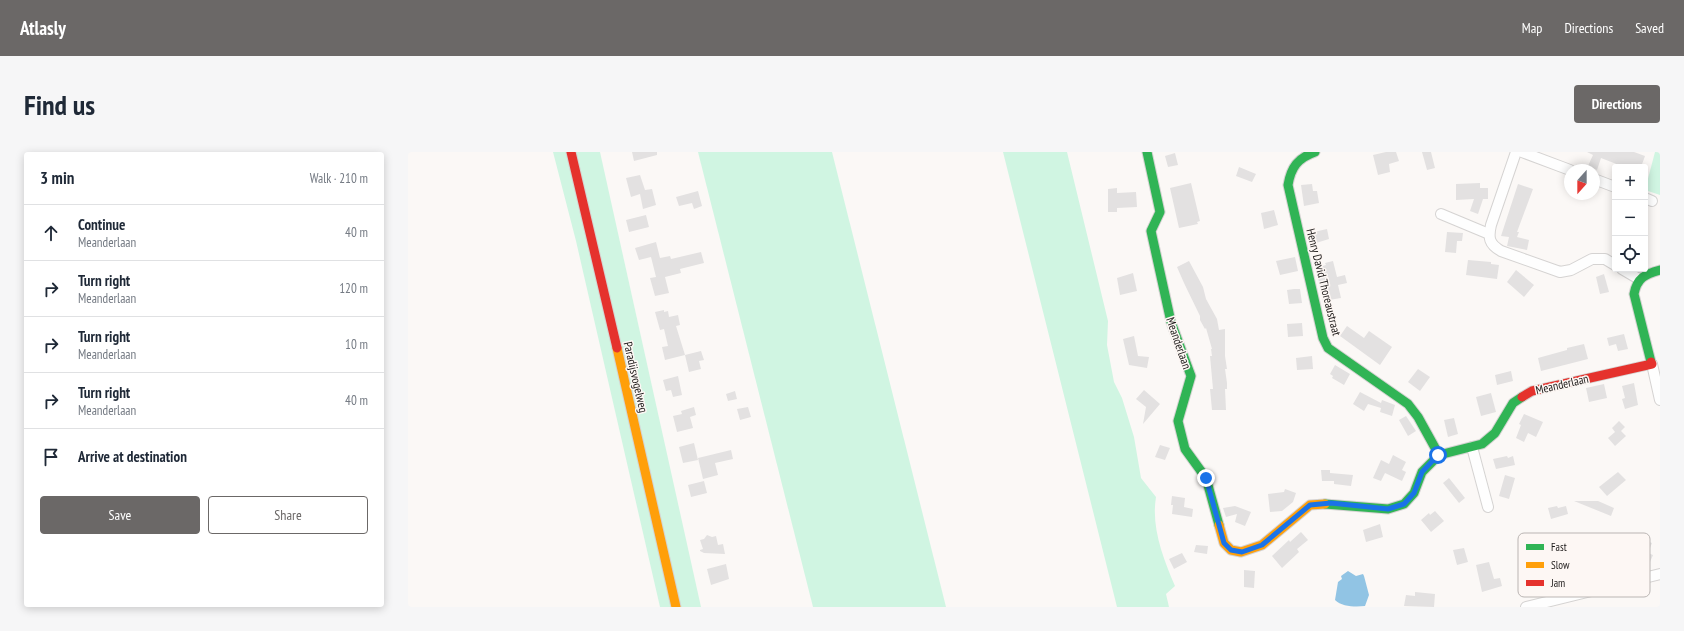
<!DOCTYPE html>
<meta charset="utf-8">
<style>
:root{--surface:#fff;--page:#f6f6f7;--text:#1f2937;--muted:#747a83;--line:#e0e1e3;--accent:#6b6867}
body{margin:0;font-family:"PT Sans Narrow",sans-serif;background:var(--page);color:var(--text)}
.controls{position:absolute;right:12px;top:12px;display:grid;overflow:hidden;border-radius:4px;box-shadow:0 2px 10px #0003}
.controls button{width:36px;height:36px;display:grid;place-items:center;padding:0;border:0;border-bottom:1px solid var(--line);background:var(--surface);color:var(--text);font:20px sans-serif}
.compass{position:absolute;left:1156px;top:12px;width:36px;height:36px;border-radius:50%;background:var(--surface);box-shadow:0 2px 10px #0003;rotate:201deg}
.stop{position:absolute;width:12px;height:12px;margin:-9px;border:3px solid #1a73e8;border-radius:50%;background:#fff}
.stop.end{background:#1a73e8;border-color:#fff;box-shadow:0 1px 4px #0008}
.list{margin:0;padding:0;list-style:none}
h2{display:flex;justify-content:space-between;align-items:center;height:52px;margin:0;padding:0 16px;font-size:17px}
h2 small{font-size:13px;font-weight:400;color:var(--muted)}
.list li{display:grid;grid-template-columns:26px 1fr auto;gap:12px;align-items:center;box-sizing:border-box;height:56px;padding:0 16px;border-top:1px solid var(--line)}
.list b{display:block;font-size:15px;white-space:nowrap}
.list p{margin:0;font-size:13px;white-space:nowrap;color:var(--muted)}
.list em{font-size:13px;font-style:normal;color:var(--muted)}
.actions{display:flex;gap:8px;padding:12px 16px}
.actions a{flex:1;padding:9px 0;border:1px solid var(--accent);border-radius:4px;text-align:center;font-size:14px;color:var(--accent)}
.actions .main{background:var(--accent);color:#fff}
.icon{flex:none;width:22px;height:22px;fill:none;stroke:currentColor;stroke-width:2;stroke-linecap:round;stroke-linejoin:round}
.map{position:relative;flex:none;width:1252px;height:455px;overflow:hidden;border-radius:4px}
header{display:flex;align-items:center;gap:24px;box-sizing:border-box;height:56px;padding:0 20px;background:var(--accent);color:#fff}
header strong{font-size:19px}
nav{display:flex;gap:22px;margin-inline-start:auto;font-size:14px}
.intro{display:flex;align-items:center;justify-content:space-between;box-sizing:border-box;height:96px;padding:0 24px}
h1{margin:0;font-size:28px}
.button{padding:10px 18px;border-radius:4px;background:var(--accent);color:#fff;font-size:14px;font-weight:700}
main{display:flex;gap:24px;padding:0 24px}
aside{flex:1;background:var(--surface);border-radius:4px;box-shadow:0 2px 10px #0003}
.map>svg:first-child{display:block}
.green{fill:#d0f5e2}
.water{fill:#91c4e4}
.building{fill:#e3e1e1}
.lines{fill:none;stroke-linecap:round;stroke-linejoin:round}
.street-casing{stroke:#d5d3d2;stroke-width:12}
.fast-casing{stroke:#d5d3d2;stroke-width:11}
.slow-casing{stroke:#d5d3d2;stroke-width:11}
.jam-casing{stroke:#d5d3d2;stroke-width:11}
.street{stroke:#fefefe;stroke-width:10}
.fast{stroke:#30b455;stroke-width:9}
.slow{stroke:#ff9f0a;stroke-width:9}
.jam{stroke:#e5322d;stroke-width:9}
.route{stroke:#1a73e8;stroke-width:5}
.labels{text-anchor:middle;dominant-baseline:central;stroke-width:3;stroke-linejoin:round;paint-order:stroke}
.street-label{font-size:12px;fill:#1e1b1a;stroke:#fdf7f4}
.key{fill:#fdf7f4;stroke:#bab5b3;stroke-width:1}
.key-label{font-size:11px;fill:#1e1b1a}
</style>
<header>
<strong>Atlasly</strong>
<nav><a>Map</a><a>Directions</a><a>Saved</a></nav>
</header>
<div class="intro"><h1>Find us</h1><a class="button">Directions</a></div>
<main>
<aside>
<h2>3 min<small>Walk · 210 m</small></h2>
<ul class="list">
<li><svg class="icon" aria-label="ahead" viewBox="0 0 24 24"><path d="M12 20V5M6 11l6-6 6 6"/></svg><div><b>Continue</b><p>Meanderlaan</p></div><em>40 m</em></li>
<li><svg class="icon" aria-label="right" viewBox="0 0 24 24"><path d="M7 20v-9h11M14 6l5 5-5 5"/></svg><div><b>Turn right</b><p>Meanderlaan</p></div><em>120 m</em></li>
<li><svg class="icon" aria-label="right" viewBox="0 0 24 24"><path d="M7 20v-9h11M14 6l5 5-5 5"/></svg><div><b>Turn right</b><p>Meanderlaan</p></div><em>10 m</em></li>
<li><svg class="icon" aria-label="right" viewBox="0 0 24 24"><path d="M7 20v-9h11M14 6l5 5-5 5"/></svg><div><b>Turn right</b><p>Meanderlaan</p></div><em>40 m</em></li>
<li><svg class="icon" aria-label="arrive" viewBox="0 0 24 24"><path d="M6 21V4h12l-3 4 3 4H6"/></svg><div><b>Arrive at destination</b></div></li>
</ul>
<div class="actions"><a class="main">Save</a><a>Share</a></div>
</aside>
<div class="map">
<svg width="1252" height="455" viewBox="0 0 1252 455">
<rect width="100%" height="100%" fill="#fbf8f6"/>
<!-- green -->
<g class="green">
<polygon points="145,0 159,0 264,455 252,455 168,89"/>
<polygon points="166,0 192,0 293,455 272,455"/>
<polygon points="290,0 424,0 538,455 405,455"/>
<path d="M595,0H659L700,169L699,193L706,230L714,246L726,285L733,326L748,345C743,375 755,406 767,434L758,442L761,455H709Z"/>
<polygon points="1247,0 1252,0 1252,43 1237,38"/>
</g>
<!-- water -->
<path class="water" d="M940,419L948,424L955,422L956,424L961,443L957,454C948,455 934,455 927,448L930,430L934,427L933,424Z"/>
<!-- building -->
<g class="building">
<polygon points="224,0 249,0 249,3 226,9"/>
<polygon points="978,0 988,0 991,9 981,12 982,20 970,23 965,3"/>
<polygon points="1014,0 1023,0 1027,16 1019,18"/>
<polygon points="1179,0 1226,0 1237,4 1233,15 1216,15 1193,6 1189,18 1180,14 1185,3"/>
<polygon points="767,1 770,13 760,15 757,4"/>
<polygon points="831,15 848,22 844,30 828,24"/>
<polygon points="232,23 237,38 244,37 248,53 235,57 232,42 223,45 218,26"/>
<polygon points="783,31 792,69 789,70 790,72 771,76 762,36"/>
<polygon points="1072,31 1072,36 1080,36 1080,47 1075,47 1070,62 1062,59 1066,47 1048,48 1048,32"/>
<polygon points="904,32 905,39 909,39 911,51 896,54 893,33"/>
<polygon points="1110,32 1125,37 1109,80 1111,80 1109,85 1121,88 1119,98 1099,94 1101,85 1093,84"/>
<polygon points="709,36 709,41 728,40 729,55 709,56 709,60 700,60 700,37"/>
<polygon points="290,39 294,54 286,57 284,51 271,54 268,45"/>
<polygon points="866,58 870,73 856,77 853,61"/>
<polygon points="238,63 241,75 221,80 218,68"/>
<polygon points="919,77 921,87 908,91 906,80"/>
<polygon points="1039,80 1055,81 1054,89 1049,89 1048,101 1037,100"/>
<polygon points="248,90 252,106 262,104 263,107 293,100 296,111 272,117 273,121 257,125 261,141 247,144 242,126 248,125 243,105 231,108 227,96"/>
<polygon points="887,105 890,119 872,123 868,109"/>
<polygon points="1060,108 1083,110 1083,112 1091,113 1089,127 1058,123"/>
<polygon points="781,109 795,135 798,147 809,167 811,178 817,177 817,204 819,217 817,217 819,231 819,237 817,237 818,258 804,258 802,237 805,237 802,204 804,204 803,197 804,197 798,176 797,177 792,168 792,164 776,131 769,115"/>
<polygon points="925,109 929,125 937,123 939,131 930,133 933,146 915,149 908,116 918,113 917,111"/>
<polygon points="1108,118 1126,133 1116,145 1099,130"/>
<polygon points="725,121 729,139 712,143 709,126"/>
<polygon points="1196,122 1201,140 1192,142 1188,125"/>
<polygon points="886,137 892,137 894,151 881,152 879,138"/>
<polygon points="256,158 256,160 260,159 261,165 270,163 272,173 268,174 277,203 257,208 254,195 260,194 256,177 252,178 247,160"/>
<polygon points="894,171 895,184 880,185 879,172"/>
<polygon points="939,174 956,186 961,179 984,195 972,213 932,184"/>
<polygon points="1216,182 1220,197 1210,199 1208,192 1201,194 1199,186"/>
<polygon points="726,184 730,204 741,205 739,216 721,213 715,187"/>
<polygon points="1176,192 1180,207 1133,219 1130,206 1159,198 1159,196"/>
<polygon points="293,199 296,208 291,209 293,217 281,220 277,203"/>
<polygon points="904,204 905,217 889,218 888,206"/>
<polygon points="927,213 942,222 936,233 924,226 925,224 922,222"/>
<polygon points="1010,217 1022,225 1012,239 1000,230"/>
<polygon points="1103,219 1105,229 1089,233 1087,223"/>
<polygon points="270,224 274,243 265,245 263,238 258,239 255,228"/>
<polygon points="1226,231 1230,253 1217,257 1214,247 1217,246 1214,234"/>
<polygon points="1196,232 1199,246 1181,250 1178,236"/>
<polygon points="736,238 752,252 735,272 738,255 728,247"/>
<polygon points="327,239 329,247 320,249 318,242"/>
<polygon points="952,240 973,251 974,248 987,253 984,264 972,260 973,256 960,252 956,259 945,252"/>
<polygon points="1083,241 1088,260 1073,264 1068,245"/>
<polygon points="286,255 288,263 282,265 285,276 269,280 265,264 274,262 273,259"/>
<polygon points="340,255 343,265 332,268 329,257"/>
<polygon points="1116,262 1135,270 1128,285 1120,281 1116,290 1108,286 1113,273 1111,272"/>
<polygon points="998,264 1008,279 1000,284 991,268"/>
<polygon points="1046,266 1050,282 1040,285 1036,268"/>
<polygon points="1211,269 1217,275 1213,279 1218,284 1207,294 1200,286 1207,280 1204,276"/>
<polygon points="286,291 290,308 275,311 271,295"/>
<polygon points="752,293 762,296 757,308 747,305"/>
<polygon points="323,298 325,307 307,311 310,323 295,327 290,306"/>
<polygon points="985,303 998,310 994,318 998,320 994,329 977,321 973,329 965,326 973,308 981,312"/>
<polygon points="1099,304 1100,306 1105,304 1107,313 1088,317 1085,307"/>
<polygon points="913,318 922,318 922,321 945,323 943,334 926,332 926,329 914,329"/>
<polygon points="1210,320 1218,328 1199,344 1191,335"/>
<polygon points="1097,323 1107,326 1101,347 1091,344"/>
<polygon points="1041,326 1057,346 1051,351 1035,331"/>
<polygon points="296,329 299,341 283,345 280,333"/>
<polygon points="877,337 888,341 885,350 874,359 862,360 860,342 876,340"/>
<polygon points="764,344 777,346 776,355 785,357 784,365 764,362 765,353 763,353"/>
<polygon points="1166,349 1190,349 1206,356 1203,364"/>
<polygon points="827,354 843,360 837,374 827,370 829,362 818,365 815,356"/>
<polygon points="1149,354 1150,356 1158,354 1160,362 1143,367 1140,356"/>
<polygon points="1027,359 1036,369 1023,380 1013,368 1021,361 1022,363"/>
<polygon points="972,372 975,385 958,390 955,378"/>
<polygon points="893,380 900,388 889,397 891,400 874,416 864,404 881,388 882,390"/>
<polygon points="1218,381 1244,391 1240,401 1245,403 1242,410 1213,399"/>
<polygon points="299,383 304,385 308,384 310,393 315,392 317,402 296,401 292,399 292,398 295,397 292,388 296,387"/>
<polygon points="788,393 800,394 799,402 786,400"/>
<polygon points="1056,396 1060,410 1049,413 1045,398"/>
<polygon points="774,401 779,410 766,417 761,407"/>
<polygon points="1081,410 1086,427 1092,426 1094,434 1074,440 1068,413"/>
<polygon points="318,412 321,427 303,433 299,417"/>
<polygon points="836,418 847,419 846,436 836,435"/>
<polygon points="1007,440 1027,442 1026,455 996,454 998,443 1007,444"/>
</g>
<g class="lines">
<defs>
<g id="street">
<path d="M1108,0L1083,73C1080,86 1081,92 1093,99L1152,120L1163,118L1184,107H1197L1207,113"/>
<polyline points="1114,0 1162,18"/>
<polyline points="1186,27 1207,35"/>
<polyline points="1237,46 1244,49"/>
<polyline points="1033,62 1081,82"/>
<polyline points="1214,117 1231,127"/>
<polyline points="1244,212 1252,248"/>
<polyline points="1064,295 1080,355"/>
<polyline points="1118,455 1252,422"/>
</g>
<g id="fast">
<polyline points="739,0 752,60 743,79 763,170 783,224 770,269 777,297 798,326 811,373"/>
<path d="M907,0C890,6 883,15 880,33L915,186L920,196L1000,252L1010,265L1031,303"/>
<path d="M1243,210L1226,142C1229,126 1237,122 1252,118"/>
<polyline points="917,352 980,357 996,352 1006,341 1014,320 1031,303 1074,292 1087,281 1105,251 1114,245"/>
</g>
<g id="slow">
<polyline points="209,196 268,455"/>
<polyline points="811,373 816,391 823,398 833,400 854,393 902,353 917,352"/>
</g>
<g id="jam">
<polyline points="163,0 209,196"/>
<polyline points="1114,245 1124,239 1244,212 1243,210"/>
</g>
</defs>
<!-- street casing -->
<use href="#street" class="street-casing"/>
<!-- fast casing -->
<use href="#fast" class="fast-casing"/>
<!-- slow casing -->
<use href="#slow" class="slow-casing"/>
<!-- jam casing -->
<use href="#jam" class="jam-casing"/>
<!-- street -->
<use href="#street" class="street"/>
<!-- fast -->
<use href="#fast" class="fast"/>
<!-- slow -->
<use href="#slow" class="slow"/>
<!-- jam -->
<use href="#jam" class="jam"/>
</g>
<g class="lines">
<!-- route -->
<polyline class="route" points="798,326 816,391 823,398 834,400 854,393 902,353 923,351 980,357 996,352 1006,341 1014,320 1030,303"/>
</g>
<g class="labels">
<!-- street labels -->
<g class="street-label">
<text transform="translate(916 130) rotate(76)">Henry David Thoreaustraat</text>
<text transform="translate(771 191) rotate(71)">Meanderlaan</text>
<text transform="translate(228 225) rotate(77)">Paradijsvogelweg</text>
<text transform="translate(1154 232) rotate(-13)">Meanderlaan</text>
</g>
</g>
<!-- legend -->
<rect x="1110" y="381" width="132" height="64" rx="6" class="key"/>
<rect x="1118" y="392" width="18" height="6" fill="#30b455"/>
<rect x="1118" y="410" width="18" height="6" fill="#ff9f0a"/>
<rect x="1118" y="428" width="18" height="6" fill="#e5322d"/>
<g class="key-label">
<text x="1143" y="399">Fast</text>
<text x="1143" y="417">Slow</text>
<text x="1143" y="435">Jam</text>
</g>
</svg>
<div class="controls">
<button>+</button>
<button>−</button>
<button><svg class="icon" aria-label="locate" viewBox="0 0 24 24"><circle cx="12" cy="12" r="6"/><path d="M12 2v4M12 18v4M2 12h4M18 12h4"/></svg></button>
</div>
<svg class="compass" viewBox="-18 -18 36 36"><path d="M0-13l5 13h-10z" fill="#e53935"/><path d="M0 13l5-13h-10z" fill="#747a83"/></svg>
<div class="stop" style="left:1030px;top:303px"></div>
<div class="stop end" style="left:798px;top:326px"></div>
</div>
</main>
